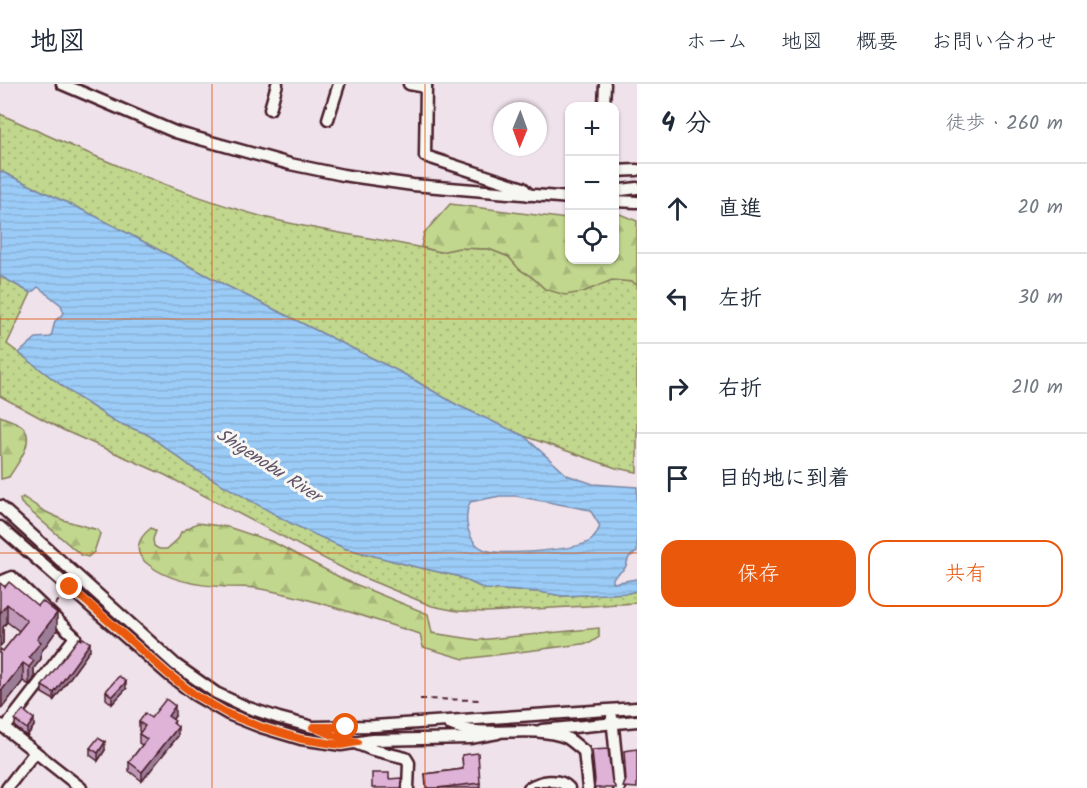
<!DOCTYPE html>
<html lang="ja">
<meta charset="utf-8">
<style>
:root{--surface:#fff;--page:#f2f2f3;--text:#1f2937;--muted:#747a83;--line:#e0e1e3;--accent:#ea580c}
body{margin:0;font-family:Kalam,"Klee One",sans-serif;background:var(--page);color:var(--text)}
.controls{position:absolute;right:18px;top:18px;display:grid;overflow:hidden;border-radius:12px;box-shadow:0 2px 4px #0004}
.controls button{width:54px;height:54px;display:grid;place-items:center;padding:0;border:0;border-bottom:2px solid var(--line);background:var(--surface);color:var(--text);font:30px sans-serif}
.compass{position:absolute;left:493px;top:18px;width:54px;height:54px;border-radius:50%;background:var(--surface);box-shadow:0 2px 4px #0004;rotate:181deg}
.stop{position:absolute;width:18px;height:18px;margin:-14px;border:4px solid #ea580c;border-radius:50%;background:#fff}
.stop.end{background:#ea580c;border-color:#fff;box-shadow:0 2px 6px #0008}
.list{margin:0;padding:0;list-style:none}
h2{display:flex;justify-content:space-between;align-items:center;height:78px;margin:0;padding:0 24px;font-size:26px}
h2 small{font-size:20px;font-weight:400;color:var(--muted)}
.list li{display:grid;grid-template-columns:39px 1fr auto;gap:18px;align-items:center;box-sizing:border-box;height:90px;padding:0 24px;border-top:2px solid var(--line)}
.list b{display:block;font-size:22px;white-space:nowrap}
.list em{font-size:20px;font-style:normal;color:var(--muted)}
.actions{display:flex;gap:12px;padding:18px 24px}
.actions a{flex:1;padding:14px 0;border:2px solid var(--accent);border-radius:18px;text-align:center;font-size:21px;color:var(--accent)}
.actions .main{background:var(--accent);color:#fff}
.icon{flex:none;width:33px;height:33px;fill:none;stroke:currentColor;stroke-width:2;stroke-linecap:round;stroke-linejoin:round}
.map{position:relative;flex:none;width:637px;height:704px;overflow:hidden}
header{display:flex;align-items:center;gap:36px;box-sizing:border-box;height:84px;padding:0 30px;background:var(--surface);border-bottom:2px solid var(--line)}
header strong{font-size:28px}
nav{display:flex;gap:33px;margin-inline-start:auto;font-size:21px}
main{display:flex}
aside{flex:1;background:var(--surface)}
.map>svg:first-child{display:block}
.grass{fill:url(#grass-dots);stroke:#867b5c;stroke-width:1.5}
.forest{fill:url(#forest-firs);stroke:#867b5c;stroke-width:1.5}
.water{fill:url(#water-rules);stroke:#7b87a6;stroke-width:1.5;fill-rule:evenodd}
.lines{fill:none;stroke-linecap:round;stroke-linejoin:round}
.minor-casing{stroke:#4a1f2b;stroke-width:15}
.path{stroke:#4a1f2b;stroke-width:2;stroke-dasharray:6 4.5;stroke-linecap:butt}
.minor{stroke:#f6f6f2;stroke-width:10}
.wall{fill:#c09aba;stroke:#4a1f2b;stroke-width:1.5}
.shaded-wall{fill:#9c7d97;stroke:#4a1f2b;stroke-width:1.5}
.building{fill:#dfb3d8;stroke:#4a1f2b;stroke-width:1.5}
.route{stroke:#ea580c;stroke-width:8}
.grid{fill:none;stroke:#e0560e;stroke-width:1.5;stroke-opacity:0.55}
.labels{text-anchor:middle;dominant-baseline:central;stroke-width:6;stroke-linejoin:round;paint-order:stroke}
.water-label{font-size:18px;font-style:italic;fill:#625368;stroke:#f6f6f2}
</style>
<header>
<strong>地図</strong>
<nav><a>ホーム</a><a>地図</a><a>概要</a><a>お問い合わせ</a></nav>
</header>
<main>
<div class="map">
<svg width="637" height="704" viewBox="0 0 637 704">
<defs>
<pattern id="grass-dots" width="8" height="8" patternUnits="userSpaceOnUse" patternTransform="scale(1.5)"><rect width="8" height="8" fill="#c1d78d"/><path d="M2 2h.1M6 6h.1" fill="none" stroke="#a7b87a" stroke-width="1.8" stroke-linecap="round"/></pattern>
<pattern id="forest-firs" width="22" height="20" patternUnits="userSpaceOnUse" patternTransform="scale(1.5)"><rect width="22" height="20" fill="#c1d78d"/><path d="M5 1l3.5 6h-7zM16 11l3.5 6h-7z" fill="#a7b87a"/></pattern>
<pattern id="water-rules" width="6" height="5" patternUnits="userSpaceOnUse" patternTransform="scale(1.5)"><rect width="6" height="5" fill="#9bccf8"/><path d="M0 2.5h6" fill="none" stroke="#87afd5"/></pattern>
</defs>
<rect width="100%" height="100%" fill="#efe2ea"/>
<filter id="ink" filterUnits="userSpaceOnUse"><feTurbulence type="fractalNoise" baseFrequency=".0167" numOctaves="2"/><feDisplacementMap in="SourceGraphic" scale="12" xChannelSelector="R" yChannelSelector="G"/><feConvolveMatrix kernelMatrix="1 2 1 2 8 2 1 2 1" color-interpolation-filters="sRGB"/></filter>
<g filter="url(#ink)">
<!-- grass -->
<g class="grass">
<path d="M0,30C84,68 171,107 260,132C319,148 380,154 440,168L459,164L489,165L509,173L519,185L532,193L545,205L583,208L612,196L633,198L637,201V388L616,384L524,352L457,321L402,289L225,201L97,133L0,87Z"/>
<polygon points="0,192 31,209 7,260 77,313 116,338 147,350 193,384 344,464 416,483 457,492 485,505 539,508 563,512 628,509 637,507 637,519 486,528 457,527 432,522 350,488 165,391 63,346 0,312"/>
</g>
<!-- forest -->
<g class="forest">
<polygon points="450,120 567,135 569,132 570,176 614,176 615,128 637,137 637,201 633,198 612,196 583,208 565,211 545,205 532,193 519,185 509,173 489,165 459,164 440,168 421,163 424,149"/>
<path d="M0,332C6,335 16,337 22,342C37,356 17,380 9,393L1,395Z"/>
<polygon points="23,413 44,427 63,436 98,446 100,450 94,468 88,473 81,471 21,419 20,415"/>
<path d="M197,439L228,443L273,458L345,496L428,530L432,549L478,556L599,544V553L590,559L464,575L423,563L420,550C366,534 311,513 255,504C247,503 237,503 228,503C203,502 169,497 149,481C132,469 137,455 151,444L156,447L153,455L154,462L159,465H167L178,455L181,448Z"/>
</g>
<!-- water -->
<path class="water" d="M0,87L97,133L225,201L402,289L457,321L524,352L567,391L593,400L637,403V468L629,473L625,484L613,494V499L637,495V507L628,509L563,512L539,508L485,505L457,492L416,483L344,464L292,440L193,384L147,350L116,338L77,313L19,269L36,254L51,253L55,237L64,229L61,221L38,203L31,209L0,192ZM500,412H516L590,426L600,442C597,448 596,453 590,457C577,466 501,472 485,466C467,459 463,434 470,418Z"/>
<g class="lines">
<defs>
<g id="minor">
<polyline points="62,0 175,48 290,80 343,91 413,101 570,114"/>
<polyline points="409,0 426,3"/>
<polyline points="426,0 425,72 523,104 529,111"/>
<polyline points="604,22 605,0"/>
<polyline points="270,25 277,0"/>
<polyline points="328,35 339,0"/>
<polyline points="614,87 637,86"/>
<polyline points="614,107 637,104"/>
<polyline points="614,117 637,118"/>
<polyline points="0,422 176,581 216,609 246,623 279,634 313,643 374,642 637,624"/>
<polyline points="0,443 168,590 195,611 228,630 261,643 301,655 341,661 372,656 470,654 498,649"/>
<polyline points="0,498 12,493 75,553 5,644"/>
<polyline points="612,633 619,704"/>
<path d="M449,640C486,657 527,639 565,653C572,656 578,663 584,667L588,704"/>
<polyline points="1,641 81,704"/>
<polyline points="319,645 373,666 406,674 409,679 408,704"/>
<polyline points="542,646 637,637"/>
<polyline points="7,704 35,668"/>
<path d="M529,704C540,697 559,693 569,704"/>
</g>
</defs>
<!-- minor casing -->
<use href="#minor" class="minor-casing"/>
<!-- path -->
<g class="path">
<polyline points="55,521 62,512"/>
<polyline points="420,615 483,616"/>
</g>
<!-- minor -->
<use href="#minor" class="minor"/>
</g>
<!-- wall -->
<g class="wall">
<polygon points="5,503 57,546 41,568 41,575 34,584 34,595 29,601 23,597 2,624 0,623 0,565 3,567 19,547 7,538 3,543 3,559 0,562"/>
<polygon points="90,566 54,616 42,609 42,602"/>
<polygon points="126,605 112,620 106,615 106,607"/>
<polygon points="175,632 173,635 178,652 142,697 129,687 129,678 142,661 139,659 139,650 140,648 139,647 139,638"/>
<polygon points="15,636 34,642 27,652 15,643"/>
<polygon points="90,664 105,666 98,677 90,671"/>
<polygon points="462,671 480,699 480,704 426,704 425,690 463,685"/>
</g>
<!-- shaded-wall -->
<g class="shaded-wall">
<polygon points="7,520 7,538 3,543 3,559 0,562 0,529"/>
<polygon points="57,529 57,546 41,568 41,575 34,584 34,595 29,601 29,573 37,555"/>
<polygon points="90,559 90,566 54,616 54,609"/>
<polygon points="23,579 23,597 2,624 2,606"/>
<polygon points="126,598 126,605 112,620 112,613"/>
<polygon points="175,622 175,632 168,641 168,632"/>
<polygon points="34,635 34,642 27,652 27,645"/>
<polygon points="178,643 178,652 142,697 142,688"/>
<polygon points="105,658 105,666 98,677 98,669"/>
</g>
<!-- building -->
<g class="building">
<polygon points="9,498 38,522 42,517 57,529 37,555 41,558 29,573 34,577 29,583 23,579 2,606 0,605 0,565 3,567 27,537 7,520 0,529 0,499 5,503"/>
<polygon points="79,554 81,556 83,554 90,559 54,609 42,602"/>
<polygon points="119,592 126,598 112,613 106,607"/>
<polygon points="166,615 175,622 168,632 175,637 173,639 178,643 142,688 129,678 147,655 139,650 145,642 139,638 145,629 151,634"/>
<polygon points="23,626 34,635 27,645 15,636"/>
<polygon points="98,654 105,658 98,669 90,664"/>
<polygon points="608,665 612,698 616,704 594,704 595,696 592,666"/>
<polygon points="637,665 637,704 623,703 626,696 624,667"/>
<polygon points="478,669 480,699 437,704 427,704 425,690 463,685 462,671"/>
<polygon points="372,689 389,689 389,695 401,694 402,704 372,704"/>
<polygon points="549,702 549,704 533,704 533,703"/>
</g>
</g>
<g class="lines" filter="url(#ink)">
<!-- route -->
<polyline class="route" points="70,503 168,590 195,611 228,630 261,643 301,655 341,661 357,658 333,651 313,643 346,643"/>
</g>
<!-- grid -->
<path class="grid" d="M212,0V704M425,0V704M0,235H637M0,469H637"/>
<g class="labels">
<!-- water labels -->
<g class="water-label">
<text transform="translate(268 382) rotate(33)">Shigenobu River</text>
</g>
</g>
</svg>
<div class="controls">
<button>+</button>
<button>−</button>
<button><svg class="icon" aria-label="locate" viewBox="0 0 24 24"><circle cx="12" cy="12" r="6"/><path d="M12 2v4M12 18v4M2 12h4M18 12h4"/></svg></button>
</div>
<svg class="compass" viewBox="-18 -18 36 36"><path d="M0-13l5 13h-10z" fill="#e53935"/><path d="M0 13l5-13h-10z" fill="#747a83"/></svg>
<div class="stop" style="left:346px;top:643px"></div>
<div class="stop end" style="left:70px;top:503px"></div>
</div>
<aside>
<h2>4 分<small>徒歩 · 260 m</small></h2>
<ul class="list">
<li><svg class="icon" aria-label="ahead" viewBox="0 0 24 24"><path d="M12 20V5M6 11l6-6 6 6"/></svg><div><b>直進</b></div><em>20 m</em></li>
<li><svg class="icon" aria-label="left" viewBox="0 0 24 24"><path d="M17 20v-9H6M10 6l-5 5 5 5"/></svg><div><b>左折</b></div><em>30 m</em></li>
<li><svg class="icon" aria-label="right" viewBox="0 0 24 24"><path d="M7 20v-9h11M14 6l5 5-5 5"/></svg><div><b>右折</b></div><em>210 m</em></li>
<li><svg class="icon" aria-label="arrive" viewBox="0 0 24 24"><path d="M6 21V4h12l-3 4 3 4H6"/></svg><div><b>目的地に到着</b></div></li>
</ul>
<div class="actions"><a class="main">保存</a><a>共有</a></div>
</aside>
</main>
